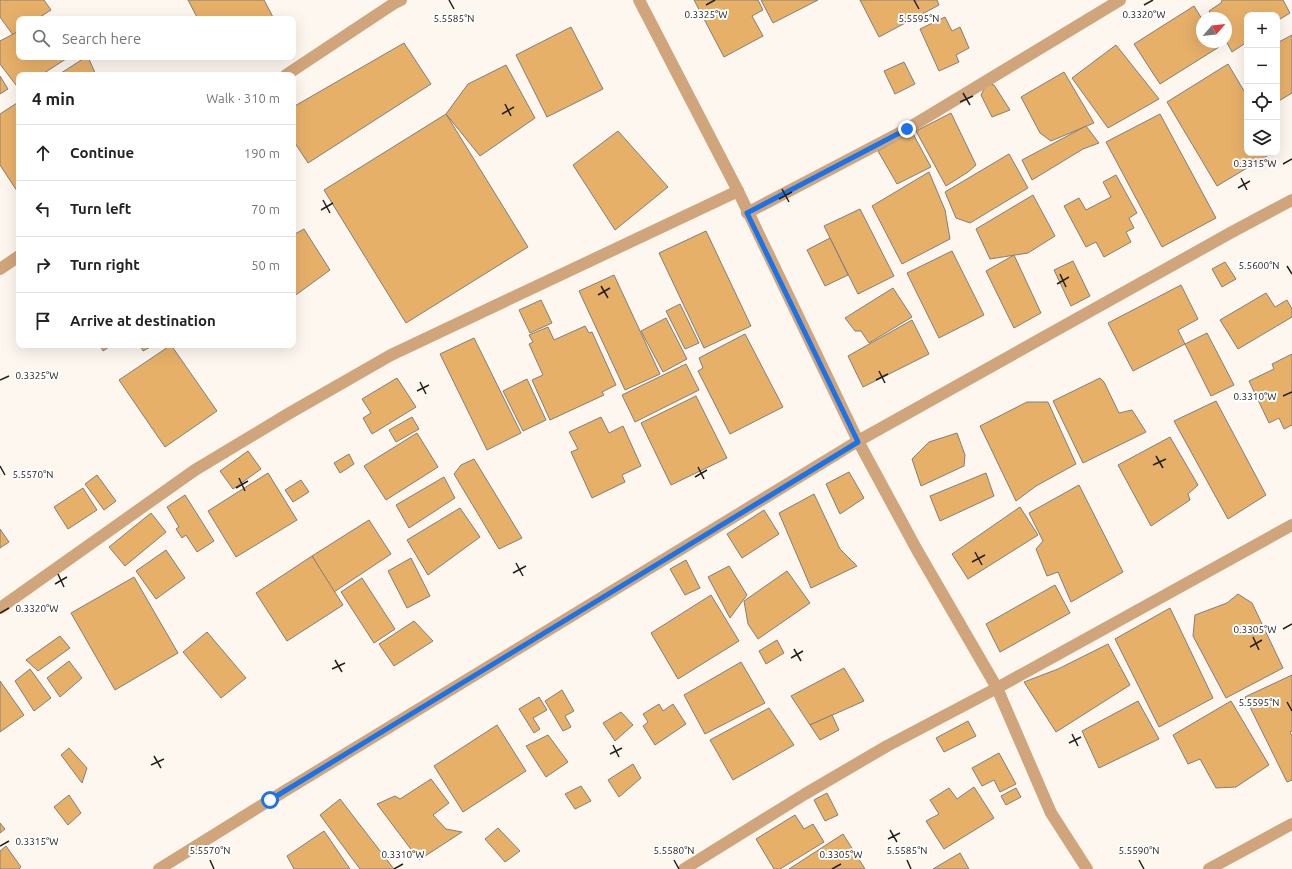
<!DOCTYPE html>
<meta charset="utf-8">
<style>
:root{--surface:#fff;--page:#f6f6f6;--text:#222;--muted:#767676;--line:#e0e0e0}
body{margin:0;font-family:Ubuntu,sans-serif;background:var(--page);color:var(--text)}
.controls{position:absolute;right:12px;top:12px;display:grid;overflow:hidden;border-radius:8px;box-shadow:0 4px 16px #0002}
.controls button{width:36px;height:36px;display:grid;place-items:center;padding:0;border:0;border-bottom:1px solid var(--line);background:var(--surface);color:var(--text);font:20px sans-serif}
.compass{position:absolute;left:1196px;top:12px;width:36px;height:36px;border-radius:50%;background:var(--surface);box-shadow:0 4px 16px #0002;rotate:62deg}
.stop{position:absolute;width:12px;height:12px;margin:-9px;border:3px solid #1a73e8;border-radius:50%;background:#fff}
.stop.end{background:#1a73e8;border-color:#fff;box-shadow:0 1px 4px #0008}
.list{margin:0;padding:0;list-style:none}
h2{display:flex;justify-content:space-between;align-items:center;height:52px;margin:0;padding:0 16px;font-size:17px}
h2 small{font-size:13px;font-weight:400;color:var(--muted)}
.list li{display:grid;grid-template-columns:26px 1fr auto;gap:12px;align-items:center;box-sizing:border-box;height:56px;padding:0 16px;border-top:1px solid var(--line)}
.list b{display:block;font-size:15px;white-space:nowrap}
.list em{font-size:13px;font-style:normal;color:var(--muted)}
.icon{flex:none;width:22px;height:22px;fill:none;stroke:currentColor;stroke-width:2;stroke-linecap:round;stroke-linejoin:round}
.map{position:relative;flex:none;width:1292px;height:869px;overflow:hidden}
.search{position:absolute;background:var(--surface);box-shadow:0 4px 16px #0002;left:16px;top:16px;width:280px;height:44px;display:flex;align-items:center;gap:10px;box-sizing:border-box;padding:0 14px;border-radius:8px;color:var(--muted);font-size:15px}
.panel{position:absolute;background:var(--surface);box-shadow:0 4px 16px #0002;left:16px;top:72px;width:280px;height:276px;border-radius:8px}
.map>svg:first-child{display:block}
.building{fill:#e7b069;stroke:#837e78}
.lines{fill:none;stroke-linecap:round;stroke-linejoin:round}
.minor{stroke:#d1a57b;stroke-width:12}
.route{stroke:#1a73e8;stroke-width:5}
.ticks{fill:none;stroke:#23201e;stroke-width:1.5}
.ticks-label{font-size:10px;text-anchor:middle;fill:#23201e;stroke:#fff;stroke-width:4;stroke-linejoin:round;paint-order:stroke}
</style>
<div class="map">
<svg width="1292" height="869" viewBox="0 0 1292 869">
<rect width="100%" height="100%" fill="#fdf7f0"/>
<!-- building -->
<g class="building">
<polygon points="0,0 44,0 51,10 37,19 19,19 19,31 13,35 0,17"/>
<polygon points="188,0 264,0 274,19 198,19"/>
<polygon points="694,0 758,0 763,10 752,16 763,36 724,57"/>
<polygon points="761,0 818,0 773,23"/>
<polygon points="860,0 937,0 939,5 879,37"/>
<polygon points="1222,0 1283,0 1290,13 1277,21 1277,15 1247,15 1247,42 1232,52 1226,41 1226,18 1213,18 1209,11 1221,3"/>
<polygon points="1194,6 1202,19 1202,42 1216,42 1219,47 1160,84 1134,44"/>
<polygon points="945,17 952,31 960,27 969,48 956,55 959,62 939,71 920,29"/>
<polygon points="571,27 603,89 547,117 516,55"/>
<polygon points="19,31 19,57 69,57 41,75 19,75 19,89 0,64 0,41"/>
<polygon points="1292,35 1292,93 1277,102 1277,43"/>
<polygon points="404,43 431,84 308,163 293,140 293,107"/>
<polygon points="1116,45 1159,99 1108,128 1072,78"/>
<polygon points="86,57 88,57 96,75 58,75"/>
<polygon points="904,62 915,84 895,94 884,71"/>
<polygon points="1228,64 1247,96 1247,153 1272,153 1217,186 1167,102"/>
<polygon points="506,65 535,118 480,156 446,114 468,84"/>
<polygon points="1064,72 1094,123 1051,141 1040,133 1021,97"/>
<polygon points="0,76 8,89 0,94"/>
<polygon points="989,84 994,85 1010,110 992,117 981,95 985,87"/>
<polygon points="17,103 19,106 19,194 0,165 0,114"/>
<polygon points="951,113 976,165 968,172 946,186 916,131"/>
<polygon points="446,114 528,247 406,323 324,190"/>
<polygon points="1160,114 1216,218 1162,247 1106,142"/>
<polygon points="1086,126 1099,143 1083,149 1032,180 1022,160"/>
<polygon points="618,131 668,187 615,230 573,165"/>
<polygon points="912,132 931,167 897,184 878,151"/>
<polygon points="1009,154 1028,188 970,223 956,218 945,192"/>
<polygon points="929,172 945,210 950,239 902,264 872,206"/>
<polygon points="1116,175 1137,213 1129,218 1134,228 1126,232 1131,242 1104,257 1096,242 1086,247 1064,206 1079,198 1086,210 1111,197 1103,182"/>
<polygon points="1033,195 1055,236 1028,253 990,259 976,229"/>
<polygon points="860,209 894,276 858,294 824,226"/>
<polygon points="304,229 330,270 293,297 293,235"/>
<polygon points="706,231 751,326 704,348 659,253"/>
<polygon points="830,238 848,275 825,286 807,250"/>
<polygon points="952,251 984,315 939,338 907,273"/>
<polygon points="1014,255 1041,313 1014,328 986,271"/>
<polygon points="1073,261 1090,296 1071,306 1054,270"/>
<polygon points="1225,262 1236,279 1222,287 1212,269"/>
<polygon points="614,275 660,374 625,390 579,291"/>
<polygon points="1181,285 1198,319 1178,330 1185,344 1133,371 1108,323"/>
<polygon points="893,288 912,317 869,343 861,331 855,331 845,318"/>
<polygon points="1266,293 1275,307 1287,300 1292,309 1292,317 1238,349 1220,320"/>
<polygon points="541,300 552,323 530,333 519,310"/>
<polygon points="680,304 699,343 685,349 666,311"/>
<polygon points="666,318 687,359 663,372 641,331"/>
<polygon points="912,320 929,354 863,387 848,356"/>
<polygon points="585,326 589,333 592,332 616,385 602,392 604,395 550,420 532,380 543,375 529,344 533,342 529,335 548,327 554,340"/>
<polygon points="1207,333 1234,385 1211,396 1185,344"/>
<polygon points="745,334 783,407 730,434 698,371 703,368 699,358"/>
<polygon points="474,338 521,433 487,450 440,354"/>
<polygon points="100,345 112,345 103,351"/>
<polygon points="140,345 154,345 143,351"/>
<polygon points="171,345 217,411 165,447 119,380"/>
<polygon points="1292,354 1292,425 1284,429 1279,418 1269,423 1249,381 1274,369 1272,364"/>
<polygon points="686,364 699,390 635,422 622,395"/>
<polygon points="397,378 416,407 372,434 363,418 371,413 362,399"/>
<polygon points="1100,378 1104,382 1119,413 1132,410 1146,432 1083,463 1053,401"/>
<polygon points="527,379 546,420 523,431 503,391"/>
<polygon points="696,396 727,458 671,485 641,423"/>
<polygon points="1216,401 1266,495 1228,519 1174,421"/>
<polygon points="1027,402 1048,402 1076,464 1036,486 1016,501 980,426"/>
<polygon points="412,417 419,429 396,442 389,430"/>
<polygon points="601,417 609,433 623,426 641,466 622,475 625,482 592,498 571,452 578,449 569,432"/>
<polygon points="417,433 438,467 386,500 364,466"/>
<polygon points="957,433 965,455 964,466 921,486 912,459 929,442"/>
<polygon points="1170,437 1198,485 1188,494 1190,500 1151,526 1118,465"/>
<polygon points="248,451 261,469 233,489 220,471"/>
<polygon points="349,454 354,464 340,473 334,463"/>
<polygon points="474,459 522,538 499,549 454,474 461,465"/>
<polygon points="849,472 864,498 840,514 826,484"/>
<polygon points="268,473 297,520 236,557 208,511"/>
<polygon points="986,473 994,496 940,521 930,496"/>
<polygon points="97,475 116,501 104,510 85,484"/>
<polygon points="444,477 455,498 409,528 396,505"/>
<polygon points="301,480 309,492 293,502 285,490"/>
<polygon points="1079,485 1123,572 1071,602 1058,572 1047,576 1036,549 1043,541 1029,513"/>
<polygon points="83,488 97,510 68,529 54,507"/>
<polygon points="814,494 840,549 857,566 811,588 779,513"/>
<polygon points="185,495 214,541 197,552 186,535 182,538 176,529 179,527 167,507"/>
<polygon points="1020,507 1038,535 968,579 952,554"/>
<polygon points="460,508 480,537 428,575 407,540"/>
<polygon points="764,510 779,534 742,558 727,534"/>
<polygon points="151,513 166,532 125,566 109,547"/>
<polygon points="369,520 391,554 334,592 312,556"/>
<polygon points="0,529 9,542 0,548"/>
<polygon points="166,550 185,578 156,599 136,571"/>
<polygon points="312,556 343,605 287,641 256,593"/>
<polygon points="411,558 430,596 407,608 388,571"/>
<polygon points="686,560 700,588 685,595 670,569"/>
<polygon points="729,566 747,595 730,618 708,577"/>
<polygon points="787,571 810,603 758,639 748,624 744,601"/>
<polygon points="134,577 178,653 115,690 71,613"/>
<polygon points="362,578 395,629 374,643 341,592"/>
<polygon points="1055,585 1070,613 1000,652 986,624"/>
<polygon points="1238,594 1252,603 1283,668 1226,698 1193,636 1195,615 1227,603"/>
<polygon points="711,595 739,641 678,679 651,633"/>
<polygon points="1170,608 1213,698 1159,727 1115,639"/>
<polygon points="414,621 433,641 394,666 379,644"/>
<polygon points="207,632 246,678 221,698 183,652"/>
<polygon points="60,636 70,648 38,671 26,660"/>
<polygon points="777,640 784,653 766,664 759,651"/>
<polygon points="1108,644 1130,685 1056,732 1024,682 1058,669"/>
<polygon points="69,661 82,678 60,697 47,678"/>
<polygon points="741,662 765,703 705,734 684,695"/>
<polygon points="844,668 864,701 810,725 791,696"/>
<polygon points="30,669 51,698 34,711 15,681"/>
<polygon points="1292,675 1292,731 1290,732 1292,736 1292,780 1287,782 1245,697"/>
<polygon points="0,681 24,715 0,732"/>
<polygon points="562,690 574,711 565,716 571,727 563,731 545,701"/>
<polygon points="539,697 547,710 533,718 540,729 534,733 519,709"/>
<polygon points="1138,701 1159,739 1099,768 1082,731"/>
<polygon points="1231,701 1269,765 1236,787 1216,788 1200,759 1188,764 1173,735"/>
<polygon points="659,704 663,711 673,704 686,724 655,745 643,726 648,722 643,714"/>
<polygon points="769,708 794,745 733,780 710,740"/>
<polygon points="621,712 633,725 615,741 603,723"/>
<polygon points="832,715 839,730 820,740 810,725"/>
<polygon points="968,721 976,736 944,752 936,738"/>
<polygon points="497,725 526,771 463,812 434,766"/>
<polygon points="548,735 568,762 546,777 526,746"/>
<polygon points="69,748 87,768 82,783 61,755"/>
<polygon points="999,753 1016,784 1000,792 994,780 982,786 972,768"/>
<polygon points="633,764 641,778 619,797 608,780"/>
<polygon points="431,779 449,803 433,815 446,829 462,832 419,860 377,804 395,796 400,799"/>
<polygon points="581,786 591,801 575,809 565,794"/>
<polygon points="974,787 994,818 944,849 926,821 939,814 930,800 949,788 957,799"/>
<polygon points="1016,788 1021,797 1006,805 1001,796"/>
<polygon points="827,793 838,815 825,821 814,800"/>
<polygon points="69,795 81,813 68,825 54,807"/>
<polygon points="340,799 394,869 360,869 320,815"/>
<polygon points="795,815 804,829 813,824 824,842 780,869 774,869 756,839"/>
<polygon points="0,823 5,829 0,833"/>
<polygon points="498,828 520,851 505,862 485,839"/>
<polygon points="324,831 350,869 294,869 287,856"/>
<polygon points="843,834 865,869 789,869"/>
<polygon points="6,846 21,867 19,869 0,869 0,851"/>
<polygon points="960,853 969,869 933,869"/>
</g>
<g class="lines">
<!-- minor -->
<g class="minor">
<polyline points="639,0 738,191 858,441 917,550 997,688 1051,813 1087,869"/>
<polyline points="286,75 393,4 401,0"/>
<polyline points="747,213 907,129 1120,0"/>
<polyline points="0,269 19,256"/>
<polyline points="0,608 195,470 288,414 391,355 738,191"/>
<polyline points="159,869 270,800 858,441 1232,232 1292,200"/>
<polyline points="684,869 805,794 887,746 997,688 1292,525"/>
<polyline points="1209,869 1292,824"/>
</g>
</g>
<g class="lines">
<!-- route -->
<polyline class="route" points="270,800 858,442 747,213 907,129"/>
</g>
<!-- ticks -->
<path class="ticks" d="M449,0L454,9M914,0L919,9M706,5L715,0M1144,5L1153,0M963,93L970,105M960,102L973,96M505,104L511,116M502,114L514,107M1283,164L1292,159M1241,178L1247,190M1238,188L1250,181M782,189L789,202M779,199L792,192M323,200L330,213M321,210L333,203M1287,266L1292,274M1060,274L1066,287M1057,284L1069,277M601,286L608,298M598,295L610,288M879,371L885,383M0,380L9,376M876,380L888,374M420,382L426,394M417,391L429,385M1283,396L1292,392M1156,456L1163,468M1153,465L1166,459M0,466L5,475M698,467L704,479M695,477L707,470M239,478L245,491M236,488L248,481M975,552L982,565M972,562L985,555M516,563L523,576M513,573L526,566M58,574L64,587M55,584L67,577M0,613L9,608M1283,629L1292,624M1253,637L1259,650M1250,647L1262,640M794,649L801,661M791,658L803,651M335,660L342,672M332,669L345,663M1287,702L1292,711M1072,734L1078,746M1069,743L1081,737M613,745L619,757M610,754L622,748M154,756L161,768M151,765L164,759M890,830L897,842M888,839L900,833M0,846L9,841M210,860L214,869M674,860L679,869M907,860L911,869M1139,860L1144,869M394,869L403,864M832,869L841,864"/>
<g class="ticks-label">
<text x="706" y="18">0.3325°W</text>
<text x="1144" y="18">0.3320°W</text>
<text x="454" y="22">5.5585°N</text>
<text x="919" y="22">5.5595°N</text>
<text x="1255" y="167">0.3315°W</text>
<text x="1259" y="269">5.5600°N</text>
<text x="37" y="379">0.3325°W</text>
<text x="1255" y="400">0.3310°W</text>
<text x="33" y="478">5.5570°N</text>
<text x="37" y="612">0.3320°W</text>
<text x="1255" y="633">0.3305°W</text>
<text x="1259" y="706">5.5595°N</text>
<text x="37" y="845">0.3315°W</text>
<text x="210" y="854">5.5570°N</text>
<text x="674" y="854">5.5580°N</text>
<text x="907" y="854">5.5585°N</text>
<text x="1139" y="854">5.5590°N</text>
<text x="403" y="858">0.3310°W</text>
<text x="841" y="858">0.3305°W</text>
</g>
</svg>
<div class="controls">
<button>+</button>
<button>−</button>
<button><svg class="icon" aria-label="locate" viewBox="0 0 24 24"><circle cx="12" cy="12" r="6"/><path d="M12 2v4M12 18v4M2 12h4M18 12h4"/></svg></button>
<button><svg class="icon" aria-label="layers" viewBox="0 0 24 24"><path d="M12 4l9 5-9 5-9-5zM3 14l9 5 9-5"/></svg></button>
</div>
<svg class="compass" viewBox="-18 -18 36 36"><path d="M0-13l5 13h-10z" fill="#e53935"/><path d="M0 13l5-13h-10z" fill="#767676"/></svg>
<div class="stop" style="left:270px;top:800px"></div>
<div class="stop end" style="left:907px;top:129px"></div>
<div class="search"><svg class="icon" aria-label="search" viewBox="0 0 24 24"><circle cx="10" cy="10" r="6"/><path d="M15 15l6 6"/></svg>Search here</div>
<section class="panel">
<h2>4 min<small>Walk · 310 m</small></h2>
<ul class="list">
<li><svg class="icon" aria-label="ahead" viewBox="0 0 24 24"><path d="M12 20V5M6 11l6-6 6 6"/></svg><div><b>Continue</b></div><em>190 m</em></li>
<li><svg class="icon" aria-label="left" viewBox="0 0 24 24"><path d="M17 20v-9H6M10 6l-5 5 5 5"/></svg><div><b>Turn left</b></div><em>70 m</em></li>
<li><svg class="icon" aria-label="right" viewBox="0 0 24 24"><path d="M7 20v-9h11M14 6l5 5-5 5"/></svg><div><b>Turn right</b></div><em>50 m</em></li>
<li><svg class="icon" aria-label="arrive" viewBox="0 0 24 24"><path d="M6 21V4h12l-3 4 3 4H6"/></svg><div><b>Arrive at destination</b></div></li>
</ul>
</section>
</div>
